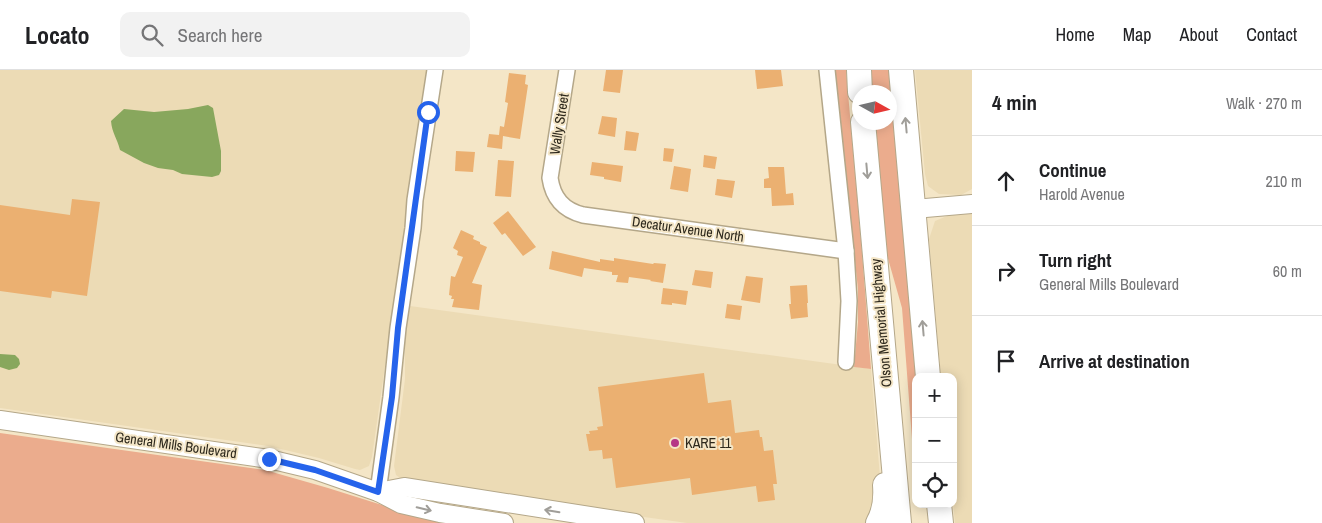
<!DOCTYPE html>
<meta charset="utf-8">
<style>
:root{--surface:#fff;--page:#f2f2f2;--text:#202124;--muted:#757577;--line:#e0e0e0}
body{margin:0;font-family:"Archivo Narrow",sans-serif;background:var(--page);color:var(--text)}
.controls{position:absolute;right:15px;bottom:15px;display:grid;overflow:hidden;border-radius:10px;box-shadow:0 2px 12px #0003}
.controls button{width:45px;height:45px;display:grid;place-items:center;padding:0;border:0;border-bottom:1px solid var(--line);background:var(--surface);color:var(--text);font:25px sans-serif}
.compass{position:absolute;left:852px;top:15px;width:45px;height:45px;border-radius:50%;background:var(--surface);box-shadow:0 2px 12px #0003;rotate:98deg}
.stop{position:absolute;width:15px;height:15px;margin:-11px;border:4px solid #2563eb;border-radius:50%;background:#fff}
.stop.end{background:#2563eb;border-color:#fff;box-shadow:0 1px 5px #0008}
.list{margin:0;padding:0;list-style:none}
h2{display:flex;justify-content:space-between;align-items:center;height:65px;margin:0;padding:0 20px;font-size:21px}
h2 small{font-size:16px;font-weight:400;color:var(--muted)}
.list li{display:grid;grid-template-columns:32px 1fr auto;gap:15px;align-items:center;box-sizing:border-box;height:90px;padding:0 20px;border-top:1px solid var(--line)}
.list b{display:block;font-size:19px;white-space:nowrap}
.list p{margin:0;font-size:16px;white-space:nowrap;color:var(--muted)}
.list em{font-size:16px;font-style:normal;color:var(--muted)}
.icon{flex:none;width:28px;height:28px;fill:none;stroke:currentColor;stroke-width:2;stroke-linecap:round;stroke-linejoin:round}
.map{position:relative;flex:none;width:972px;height:453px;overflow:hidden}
header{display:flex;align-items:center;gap:30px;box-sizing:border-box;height:70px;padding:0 25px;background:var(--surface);border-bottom:1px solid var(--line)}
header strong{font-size:24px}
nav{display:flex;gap:28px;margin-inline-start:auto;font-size:18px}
.search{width:350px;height:45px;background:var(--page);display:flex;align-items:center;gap:12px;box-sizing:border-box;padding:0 18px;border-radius:10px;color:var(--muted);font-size:19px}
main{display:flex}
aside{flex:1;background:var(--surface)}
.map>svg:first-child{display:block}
.built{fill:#ecdbb5}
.green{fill:#ebac8d}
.water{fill:#88a75d}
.building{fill:#ebb071}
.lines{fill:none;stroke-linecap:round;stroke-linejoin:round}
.minor-casing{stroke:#b4a789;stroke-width:18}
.tertiary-casing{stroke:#b4a789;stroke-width:20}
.trunk-casing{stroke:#b4a789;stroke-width:26}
.minor{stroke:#fff;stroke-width:15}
.tertiary{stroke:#fff;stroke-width:18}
.trunk{stroke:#fff;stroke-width:24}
.oneway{stroke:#a09e99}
.route{stroke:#2563eb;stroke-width:6}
.poi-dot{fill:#b53786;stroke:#f4e6c7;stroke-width:2}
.labels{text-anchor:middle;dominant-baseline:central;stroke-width:4;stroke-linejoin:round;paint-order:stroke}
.street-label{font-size:14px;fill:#2d281c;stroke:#f4e6c7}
.poi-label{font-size:14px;fill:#2d281c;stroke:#f4e6c7;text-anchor:start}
</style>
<header>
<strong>Locato</strong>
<div class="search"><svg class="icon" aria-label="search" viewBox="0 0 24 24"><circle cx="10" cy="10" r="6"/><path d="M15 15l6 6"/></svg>Search here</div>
<nav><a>Home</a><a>Map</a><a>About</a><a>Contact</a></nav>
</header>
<main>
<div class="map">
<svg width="972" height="453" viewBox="0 0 972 453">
<rect width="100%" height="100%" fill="#f4e6c7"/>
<!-- built -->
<g class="built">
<polygon points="0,0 427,0 407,126 406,149 372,387 369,396 360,400 355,399 319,388 268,376 0,338"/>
<polygon points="915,0 972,0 972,119 961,125 939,124 928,116 925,104"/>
<polygon points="952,144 972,144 972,453 955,453 953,434 953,307 941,307 929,169 935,151"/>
<polygon points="410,236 871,299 881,419 870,453 687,453 530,431 400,408 396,405 394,396 405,309 405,271"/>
</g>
<!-- green -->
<g class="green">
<polygon points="834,0 846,0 862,182 871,299 854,297 858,252 858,219"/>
<polygon points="868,0 892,0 917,307 916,307 916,395 914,395 902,238 885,178 872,53 889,52 889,22 869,22"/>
<polygon points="0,363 265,400 328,418 382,435 459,453 0,453"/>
</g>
<!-- water -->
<g class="water">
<path d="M208,35L213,38L221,81V101L219,105L212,107L182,104L173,100L158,98L144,93L120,80C117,68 112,63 111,51L124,39L154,42L188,39Z"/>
<polygon points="0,284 15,285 19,289 20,294 17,298 9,300 0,297"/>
</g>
<!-- building -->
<g class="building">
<polygon points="606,0 623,0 620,23 603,21"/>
<polygon points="755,0 781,0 783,16 757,19"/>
<polygon points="509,3 526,5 525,14 528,15 520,69 503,66 502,79 487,77 489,64 499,65 500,56 504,57 508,33 505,32"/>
<polygon points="602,46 617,48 615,67 598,64"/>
<polygon points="626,61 639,63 636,81 624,80"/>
<polygon points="664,78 674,79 672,92 663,91"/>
<polygon points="456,81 475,82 473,102 455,101"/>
<polygon points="704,85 717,87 715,99 703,97"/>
<polygon points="498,90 514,91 511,127 495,126"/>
<polygon points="592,92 623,96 621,112 604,109 604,107 590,105"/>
<polygon points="674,96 691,99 688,122 670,119"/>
<polygon points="768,97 784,97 786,124 793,123 794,135 772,136 771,118 764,118 764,109 769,108"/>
<polygon points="717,109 735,111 732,128 715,125"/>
<polygon points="72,129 100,132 87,226 52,221 51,228 0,221 0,135 70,145"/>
<polygon points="508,141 536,177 523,186 505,163 502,165 493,153"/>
<polygon points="461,160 474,166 473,169 480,172 480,174 487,177 472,213 482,215 479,240 452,237 454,229 451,229 452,226 449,225 451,206 455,207 463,187 457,185 458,181 453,178"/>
<polygon points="552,181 600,192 600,189 614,191 614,188 653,194 654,193 666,194 663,213 650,211 651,210 629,207 628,213 616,212 618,205 612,205 612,202 584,198 582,207 549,199"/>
<polygon points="695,200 713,202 711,218 692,215"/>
<polygon points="746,206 763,208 760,233 741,230"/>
<polygon points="807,215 808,233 807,233 808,247 791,249 789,234 791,234 790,216"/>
<polygon points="663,218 688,221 686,235 672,233 672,235 661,234"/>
<polygon points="727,234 742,236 740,250 725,248"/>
<polygon points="704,303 708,333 731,330 735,363 759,360 760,367 762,367 764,381 773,380 777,414 773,414 775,430 758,432 756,416 692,425 690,408 616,418 612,388 603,389 602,380 589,381 586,364 590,364 589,361 598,360 597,357 603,356 598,317"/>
</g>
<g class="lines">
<defs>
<g id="minor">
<path d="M567,0L550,108C553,128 563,140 583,145L846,181"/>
<polyline points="827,0 846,181 849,231 846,292"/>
<polyline points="378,422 391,327 398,258 413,158 415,130 435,0"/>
</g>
<g id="tertiary">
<polyline points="914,139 972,134"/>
<polyline points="0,350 269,389 315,400 378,422 401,434 440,443 504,453"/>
<polyline points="378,422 404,417 635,453"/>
</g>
<g id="trunk">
<polyline points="859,0 860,22"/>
<polyline points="901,0 928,307"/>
<polyline points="863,52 899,453"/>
<polyline points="939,434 941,453"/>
<path d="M878,453C885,441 886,428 885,415"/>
</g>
</defs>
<!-- minor casing -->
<use href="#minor" class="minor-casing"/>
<!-- tertiary casing -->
<use href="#tertiary" class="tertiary-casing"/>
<!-- trunk casing -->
<use href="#trunk" class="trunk-casing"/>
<!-- minor -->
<use href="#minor" class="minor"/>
<!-- tertiary -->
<use href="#tertiary" class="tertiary"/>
<!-- trunk -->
<use href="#trunk" class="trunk"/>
</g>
<!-- one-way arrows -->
<defs><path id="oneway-shaft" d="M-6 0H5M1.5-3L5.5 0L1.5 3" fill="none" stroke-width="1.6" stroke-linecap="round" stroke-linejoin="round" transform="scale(1.25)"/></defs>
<g class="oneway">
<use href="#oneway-shaft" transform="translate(906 55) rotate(-95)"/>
<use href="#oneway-shaft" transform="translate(867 101) rotate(85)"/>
<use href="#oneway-shaft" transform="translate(923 258) rotate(-95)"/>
<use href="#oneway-shaft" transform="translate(424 439) rotate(13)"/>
<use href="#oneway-shaft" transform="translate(552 441) rotate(-171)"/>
</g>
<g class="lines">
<!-- route -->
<polyline class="route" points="269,389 315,400 378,422 392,327 398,258 428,42"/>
</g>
<!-- markers -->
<circle class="poi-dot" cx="675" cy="373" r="5"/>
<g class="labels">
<!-- street labels -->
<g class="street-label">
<text transform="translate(559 54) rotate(-81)">Wally Street</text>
<text transform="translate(688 159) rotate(8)">Decatur Avenue North</text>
<text transform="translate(881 253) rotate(-95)">Olson Memorial Highway</text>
<text transform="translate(176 375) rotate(8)">General Mills Boulevard</text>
</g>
<!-- poi labels -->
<g class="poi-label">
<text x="685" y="373">KARE 11</text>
</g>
</g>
</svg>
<div class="controls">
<button>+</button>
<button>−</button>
<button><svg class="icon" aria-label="locate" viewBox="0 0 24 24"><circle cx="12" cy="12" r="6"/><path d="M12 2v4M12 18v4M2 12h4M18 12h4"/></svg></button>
</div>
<svg class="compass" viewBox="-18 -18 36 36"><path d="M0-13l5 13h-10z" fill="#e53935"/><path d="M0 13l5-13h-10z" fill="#757577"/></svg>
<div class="stop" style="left:428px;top:42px"></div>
<div class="stop end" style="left:269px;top:389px"></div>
</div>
<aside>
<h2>4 min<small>Walk · 270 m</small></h2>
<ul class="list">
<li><svg class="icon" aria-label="ahead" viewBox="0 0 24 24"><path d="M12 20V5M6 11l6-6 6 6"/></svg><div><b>Continue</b><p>Harold Avenue</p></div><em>210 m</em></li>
<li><svg class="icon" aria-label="right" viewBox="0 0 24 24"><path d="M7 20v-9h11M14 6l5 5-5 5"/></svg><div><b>Turn right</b><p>General Mills Boulevard</p></div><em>60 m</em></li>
<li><svg class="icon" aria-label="arrive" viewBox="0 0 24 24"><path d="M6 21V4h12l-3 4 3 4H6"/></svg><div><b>Arrive at destination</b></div></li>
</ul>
</aside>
</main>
